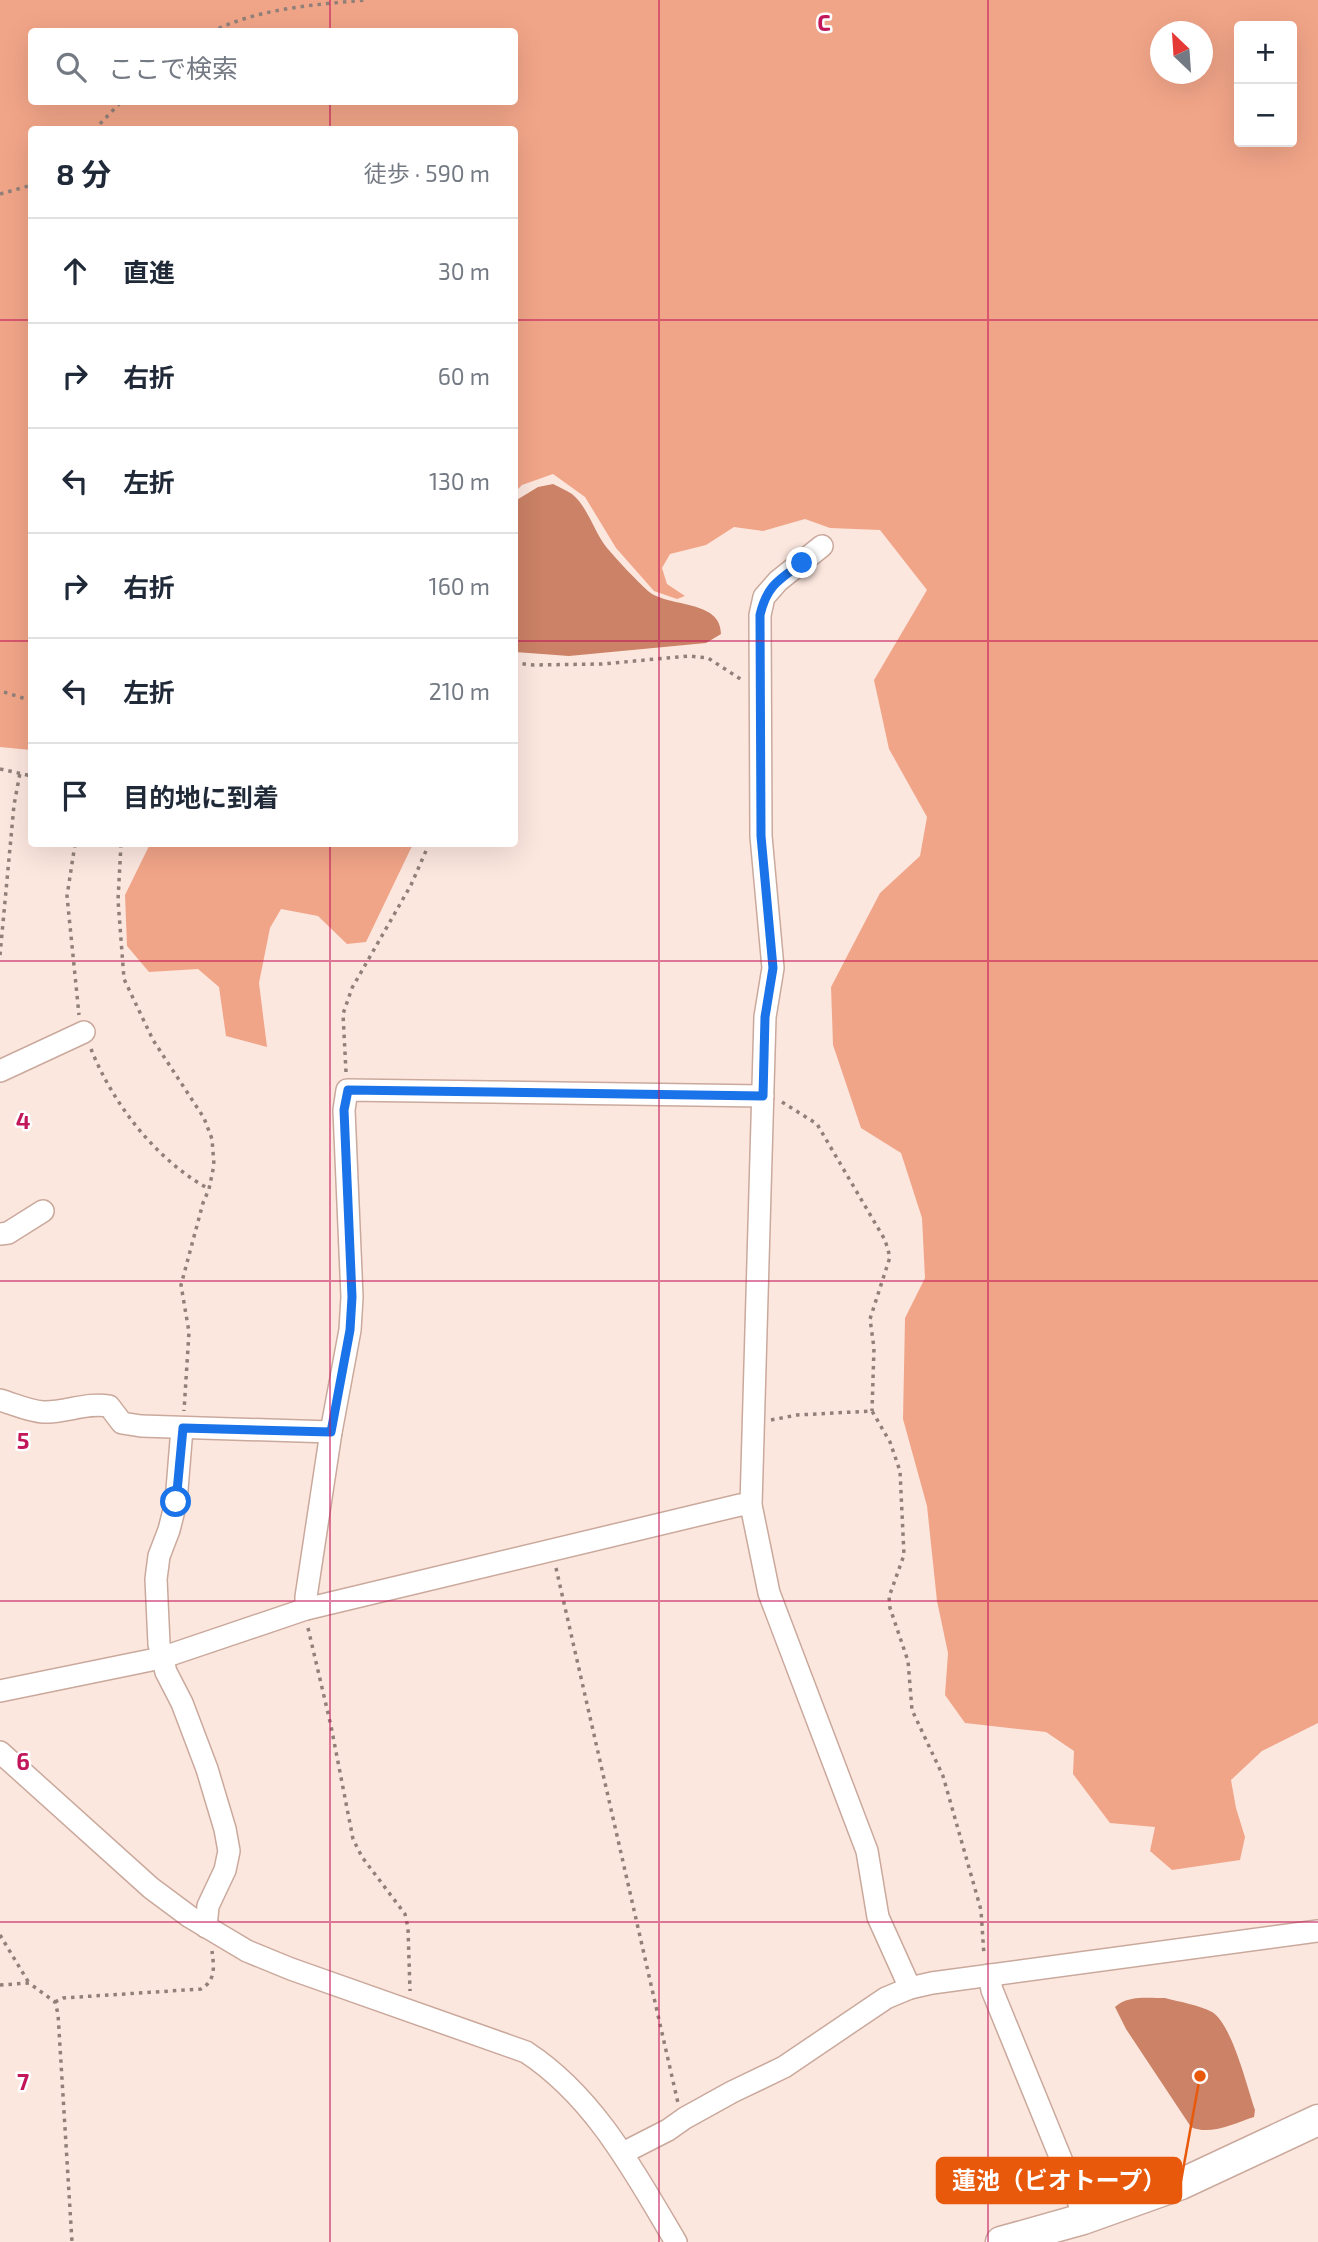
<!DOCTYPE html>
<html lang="ja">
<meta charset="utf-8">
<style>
:root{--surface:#fff;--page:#f2f2f3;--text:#1f2937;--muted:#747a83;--line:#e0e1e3}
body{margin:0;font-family:"Exo 2","Noto Sans JP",sans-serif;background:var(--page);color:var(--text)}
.controls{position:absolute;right:21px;top:21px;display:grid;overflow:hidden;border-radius:7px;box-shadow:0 7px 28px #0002}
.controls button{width:63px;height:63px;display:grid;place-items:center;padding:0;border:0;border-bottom:2px solid var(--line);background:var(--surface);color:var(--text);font:35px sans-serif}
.compass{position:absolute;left:1150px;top:21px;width:63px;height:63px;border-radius:50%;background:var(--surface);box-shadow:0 7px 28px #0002;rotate:335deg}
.stop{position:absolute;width:21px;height:21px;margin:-16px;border:5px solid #1a73e8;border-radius:50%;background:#fff}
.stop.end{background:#1a73e8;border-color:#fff;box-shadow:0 2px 7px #0008}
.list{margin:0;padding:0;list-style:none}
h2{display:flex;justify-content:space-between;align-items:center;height:91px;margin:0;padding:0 28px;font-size:30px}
h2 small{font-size:23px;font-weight:400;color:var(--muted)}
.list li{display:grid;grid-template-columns:46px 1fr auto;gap:21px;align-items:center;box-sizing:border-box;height:105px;padding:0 28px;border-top:2px solid var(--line)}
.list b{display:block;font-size:26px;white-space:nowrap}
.list em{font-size:23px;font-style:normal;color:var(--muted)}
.icon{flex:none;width:38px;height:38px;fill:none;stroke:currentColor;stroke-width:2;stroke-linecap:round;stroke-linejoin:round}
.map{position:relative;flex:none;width:1318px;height:2242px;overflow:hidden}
.search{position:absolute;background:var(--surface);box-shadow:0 7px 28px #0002;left:28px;top:28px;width:490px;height:77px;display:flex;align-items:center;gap:18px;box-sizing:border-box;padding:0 24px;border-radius:7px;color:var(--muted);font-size:26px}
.panel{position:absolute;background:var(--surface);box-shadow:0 7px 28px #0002;left:28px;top:126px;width:490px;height:721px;border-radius:7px}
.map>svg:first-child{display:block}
.forest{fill:#f1a588;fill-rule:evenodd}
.water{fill:#cb8266}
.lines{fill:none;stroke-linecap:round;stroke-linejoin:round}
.minor-casing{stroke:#caa99c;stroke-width:24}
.secondary-casing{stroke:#caa99c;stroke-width:33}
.path{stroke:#908079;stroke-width:3.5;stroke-dasharray:3.5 5;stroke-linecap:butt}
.minor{stroke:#fff;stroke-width:21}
.secondary{stroke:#fff;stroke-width:30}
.route{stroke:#1a73e8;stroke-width:9}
.grid{fill:none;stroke:#c2185b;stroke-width:2;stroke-opacity:0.55}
.grid-label{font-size:23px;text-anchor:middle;font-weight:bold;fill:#c2185b;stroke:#fff;stroke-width:5;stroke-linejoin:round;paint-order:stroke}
.leader{fill:none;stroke:#e8590c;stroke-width:2.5}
.callout-dot{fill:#e8590c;stroke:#fff;stroke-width:2.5}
.callout{fill:#e8590c;stroke:#e8590c;stroke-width:2.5}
.callout-label{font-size:24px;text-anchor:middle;font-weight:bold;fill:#fff}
</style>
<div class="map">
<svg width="1318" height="2242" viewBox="0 0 1318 2242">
<rect width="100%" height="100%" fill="#fce7df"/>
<!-- forest -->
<g class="forest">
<path d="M0,0H1318V1723L1262,1751L1231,1780L1236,1808L1245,1837L1240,1860L1172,1870L1150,1851L1155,1827L1110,1823L1073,1774L1074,1751L1046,1732L965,1723L945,1695L948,1653L937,1601L927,1506L903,1419L905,1318L925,1278L922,1218L901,1153L861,1128L833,1045L831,987L880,893L920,856L927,817L889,749L874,680L927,590L880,530L830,528L805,519L763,531L734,527L706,545L670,554L662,568L667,584L685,596L677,599L654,591L616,548L585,497L553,474L522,485L515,492L514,130H32L31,750L0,747ZM1239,26H1292V142H1239ZM32,32H514V102H32ZM1160,32H1202V74H1160Z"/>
<polygon points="150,844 413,844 366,942 347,944 318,916 281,909 270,928 259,983 267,1047 226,1036 219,987 198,969 149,972 127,946 125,895"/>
</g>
<!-- water -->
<g class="water">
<path d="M553,484C559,487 566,490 572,494C588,507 594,532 607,548C619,562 634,578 648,591C668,608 721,599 721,634L706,643L569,656L515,652V501L538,487Z"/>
<path d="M1165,1998C1180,2002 1199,2005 1212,2012C1232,2024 1247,2087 1255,2110L1254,2117C1235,2123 1210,2136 1191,2127L1126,2029L1115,2007C1127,1995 1149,1998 1165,1998Z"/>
</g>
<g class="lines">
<defs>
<g id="minor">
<polyline points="822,546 778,581 764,597 760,615 761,836 773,968 765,1017 751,1505 769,1593 867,1851 878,1917 910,1988"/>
<polyline points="0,1071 84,1032"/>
<polyline points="0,1234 8,1233 43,1211"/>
<path d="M0,1400C14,1404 28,1411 43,1412C65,1413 86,1402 109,1406L122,1423L141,1426L331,1432"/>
<polyline points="182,1428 176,1502 169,1530 159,1556 156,1579 159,1644 166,1672 182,1703 207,1769 225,1829 229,1851 225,1870 208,1906 206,1927"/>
<polyline points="306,1609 306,1597 331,1432 350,1330 352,1297 344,1110 347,1090 763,1096"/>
<polyline points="0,1691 161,1658 306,1609 740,1505 751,1505"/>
<path d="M0,1752L151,1888L190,1917L247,1951L291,1969L526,2052C595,2097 635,2173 676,2242"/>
<polyline points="989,1975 992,1990 1079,2203 1083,2219"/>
<polyline points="623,2153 668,2130 685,2118 732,2092 784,2067 886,1998 910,1988 932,1983 1318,1931"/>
</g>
<polyline id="secondary" points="1001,2242 1083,2219 1181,2184 1318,2120"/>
</defs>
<!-- minor casing -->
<use href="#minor" class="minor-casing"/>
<!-- secondary casing -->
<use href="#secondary" class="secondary-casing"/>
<!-- path -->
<g class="path">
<path d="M211,32C259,8 313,5 365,0"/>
<polyline points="94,130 121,102"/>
<polyline points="0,194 32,185"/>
<polyline points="514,663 534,665 602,664 689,656 708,658 742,680"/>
<polyline points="4,692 32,701"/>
<polyline points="0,769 32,776"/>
<polyline points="75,844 67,896 79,1015"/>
<polyline points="121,844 118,900 124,979 153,1040 204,1118 212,1139 214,1165 209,1189 203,1203 181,1285 189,1332 184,1411"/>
<polyline points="0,955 14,805 20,773"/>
<path d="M91,1049C113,1104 156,1160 209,1189"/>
<polyline points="346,1072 343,1014 352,988 411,885 429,844"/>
<polyline points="782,1102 817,1124 885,1240 890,1257 870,1319 874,1348 872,1411"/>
<polyline points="771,1420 797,1415 872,1411 890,1442 900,1471 904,1555 889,1597 890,1608 908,1661 912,1710 943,1776 981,1910 984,1956"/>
<polyline points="556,1568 678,2103"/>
<polyline points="308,1628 331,1726 353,1839 362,1857 405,1914 408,1928 410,1991"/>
<polyline points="0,1935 29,1983"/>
<polyline points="0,1985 29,1983 55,2002 58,2014 72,2242"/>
<path d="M55,2002L63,1998L201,1989C216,1980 214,1967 212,1951"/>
</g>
<!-- minor -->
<use href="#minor" class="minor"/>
<!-- secondary -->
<use href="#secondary" class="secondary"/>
</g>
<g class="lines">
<!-- route -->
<path class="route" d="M176,1502L183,1428L331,1432L350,1330L352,1297L344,1110L348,1090L763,1096L765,1017L773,968L761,836L760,615C767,585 779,580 802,563"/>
</g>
<!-- grid -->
<path class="grid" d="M330,0V32M659,0V2242M988,0V2242M330,102V130M0,320H32M514,320H1318M0,641H32M514,641H1318M330,844V2242M0,961H1318M0,1281H1318M0,1601H1318M0,1922H1318"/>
<g class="grid-label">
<text x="824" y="31">C</text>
<text x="23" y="1129">4</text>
<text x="23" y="1449">5</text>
<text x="23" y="1770">6</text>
<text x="23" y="2090">7</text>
</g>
<!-- callouts -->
<path class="leader" d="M1200 2076L1181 2181"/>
<circle class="callout-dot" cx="1200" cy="2076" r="7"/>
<rect class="callout" x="937" y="2158" width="244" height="45" rx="7"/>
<g class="callout-label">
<text x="1059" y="2189">蓮池（ビオトープ）</text>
</g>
</svg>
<div class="controls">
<button>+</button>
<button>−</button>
</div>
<svg class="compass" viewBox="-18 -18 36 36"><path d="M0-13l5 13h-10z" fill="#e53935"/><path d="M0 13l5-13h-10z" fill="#747a83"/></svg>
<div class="stop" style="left:176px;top:1502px"></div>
<div class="stop end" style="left:802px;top:563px"></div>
<div class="search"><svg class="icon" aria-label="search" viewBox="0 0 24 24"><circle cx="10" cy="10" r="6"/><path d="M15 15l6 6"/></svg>ここで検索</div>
<section class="panel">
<h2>8 分<small>徒歩 · 590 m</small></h2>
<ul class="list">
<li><svg class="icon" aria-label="ahead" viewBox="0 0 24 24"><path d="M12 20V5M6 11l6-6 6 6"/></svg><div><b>直進</b></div><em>30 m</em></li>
<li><svg class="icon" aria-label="right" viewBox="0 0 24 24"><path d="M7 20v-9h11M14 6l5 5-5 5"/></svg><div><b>右折</b></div><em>60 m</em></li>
<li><svg class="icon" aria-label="left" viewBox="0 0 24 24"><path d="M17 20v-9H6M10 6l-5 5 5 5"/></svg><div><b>左折</b></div><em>130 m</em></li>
<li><svg class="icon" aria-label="right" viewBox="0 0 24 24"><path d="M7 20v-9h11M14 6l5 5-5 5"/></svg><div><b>右折</b></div><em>160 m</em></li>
<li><svg class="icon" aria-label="left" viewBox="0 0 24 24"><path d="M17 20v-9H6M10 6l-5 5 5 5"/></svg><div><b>左折</b></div><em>210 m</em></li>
<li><svg class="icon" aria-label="arrive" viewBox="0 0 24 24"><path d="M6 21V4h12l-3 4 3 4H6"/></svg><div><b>目的地に到着</b></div></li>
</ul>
</section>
</div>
